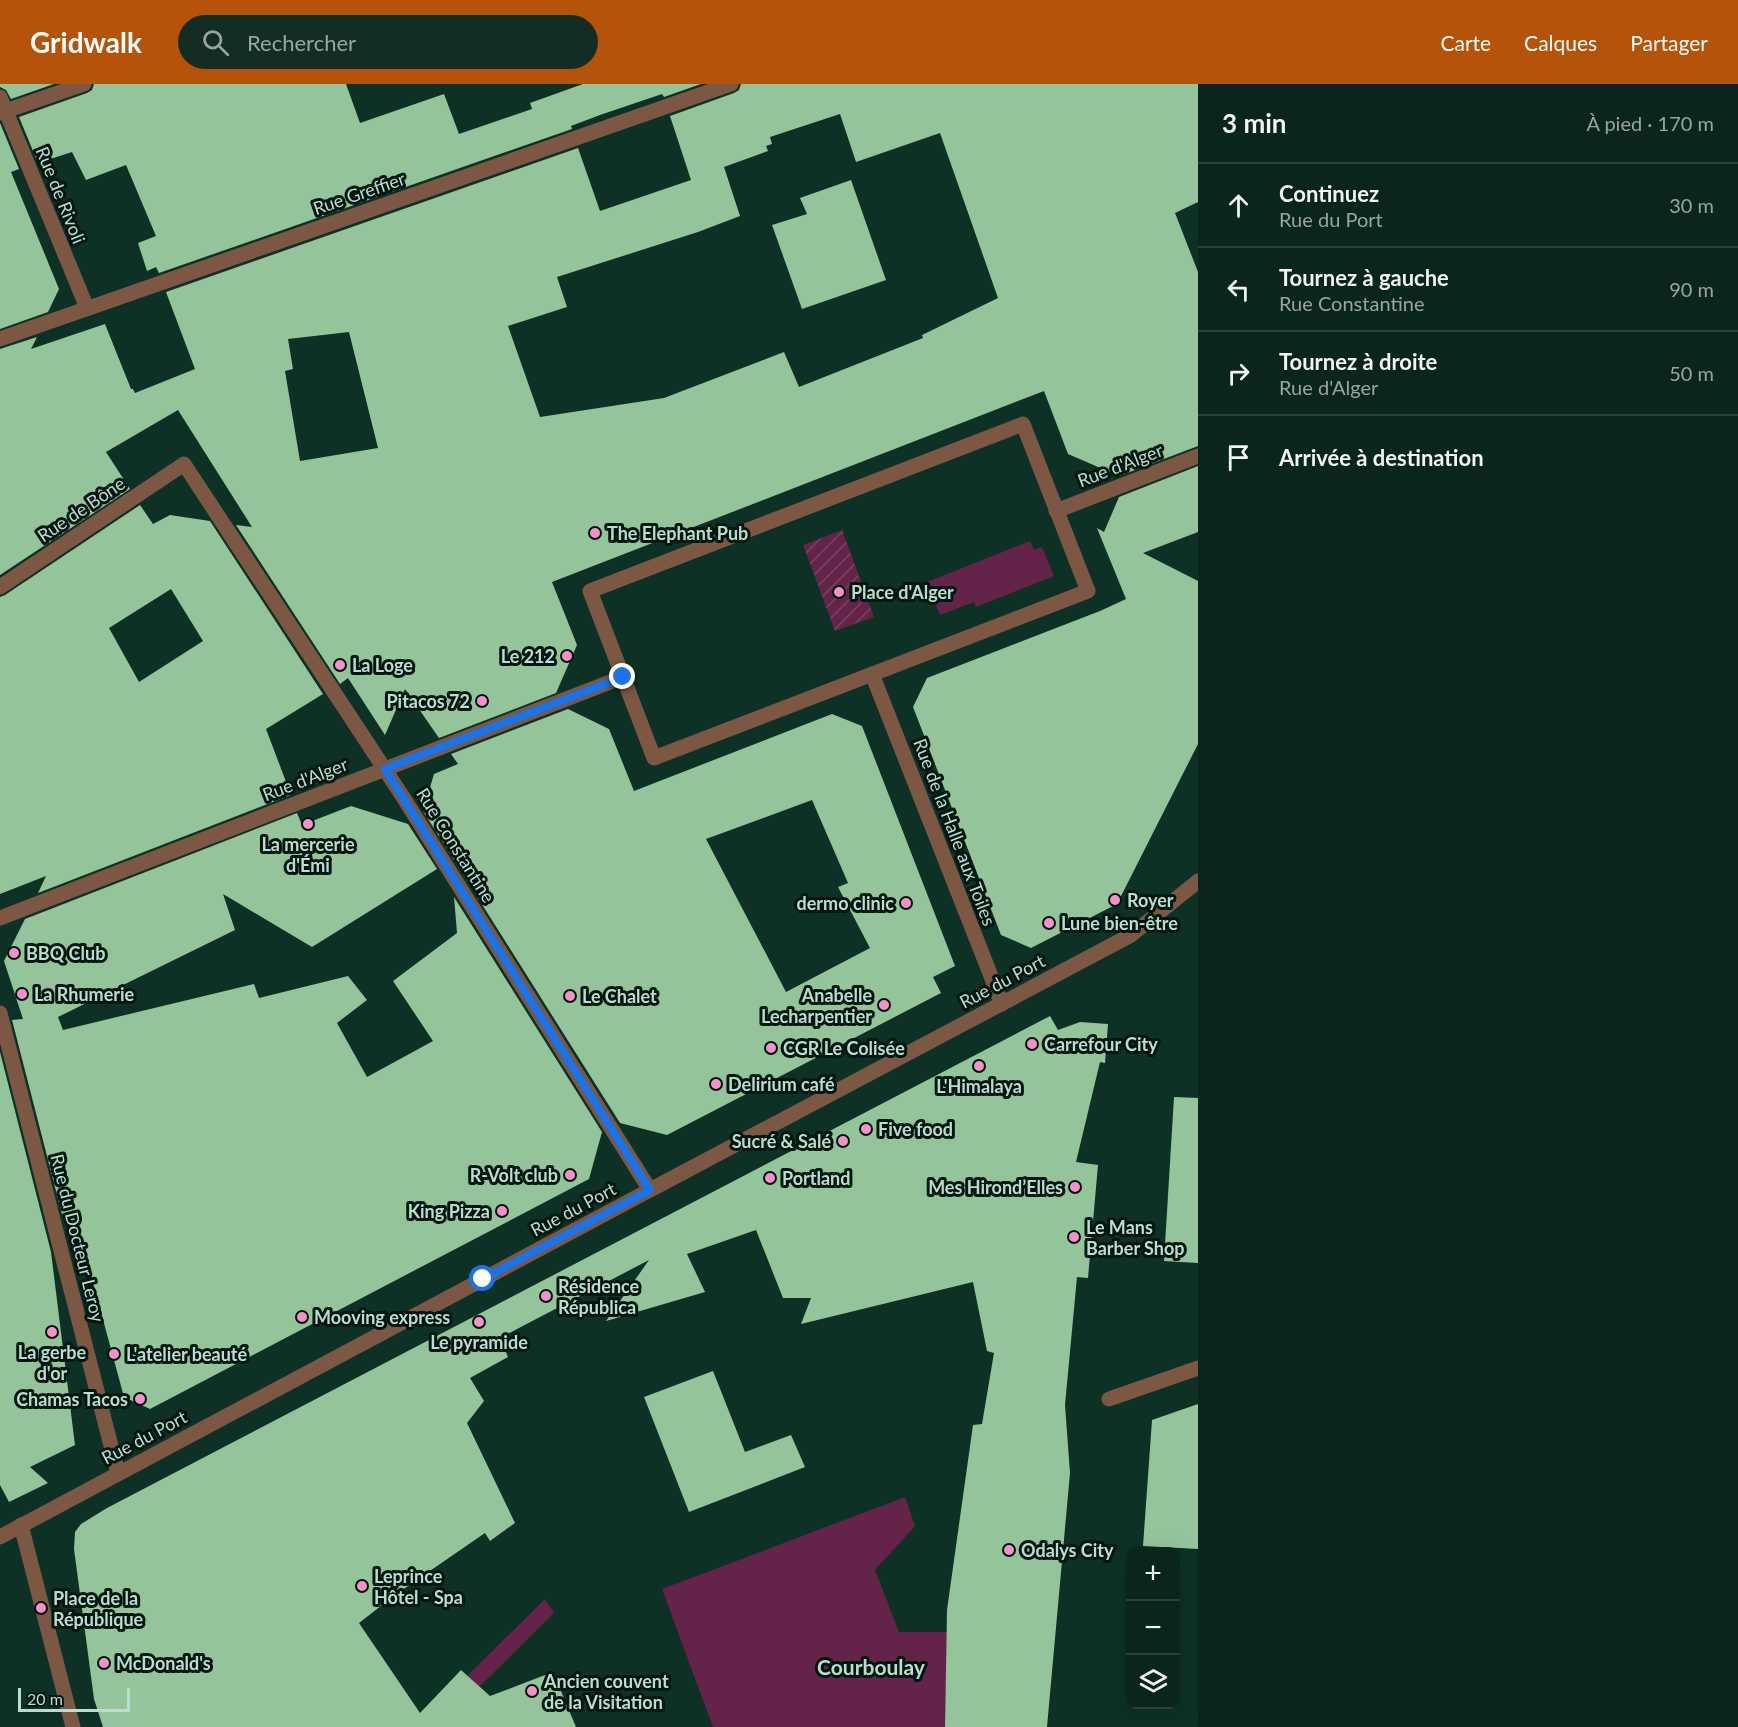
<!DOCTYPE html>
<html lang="fr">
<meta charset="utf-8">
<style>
:root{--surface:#0a251c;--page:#132d25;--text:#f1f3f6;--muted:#99a5a3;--line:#2a423b;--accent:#b45309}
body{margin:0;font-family:Lato,sans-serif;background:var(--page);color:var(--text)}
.controls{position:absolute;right:18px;bottom:18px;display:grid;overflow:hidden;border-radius:12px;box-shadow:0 6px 24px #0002}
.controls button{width:54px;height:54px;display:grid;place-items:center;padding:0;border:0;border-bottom:2px solid var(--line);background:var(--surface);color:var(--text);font:30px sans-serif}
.scale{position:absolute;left:18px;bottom:15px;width:112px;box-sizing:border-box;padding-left:6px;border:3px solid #bcdccf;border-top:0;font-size:16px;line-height:21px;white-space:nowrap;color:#bcdccf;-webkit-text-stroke:4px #00170f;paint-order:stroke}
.stop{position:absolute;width:18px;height:18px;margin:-14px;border:4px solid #1a73e8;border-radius:50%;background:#fff}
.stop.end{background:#1a73e8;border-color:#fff;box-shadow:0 2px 6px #0008}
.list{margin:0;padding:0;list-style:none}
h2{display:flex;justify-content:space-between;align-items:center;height:78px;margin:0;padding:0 24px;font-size:26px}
h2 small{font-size:20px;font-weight:400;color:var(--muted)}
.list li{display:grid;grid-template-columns:39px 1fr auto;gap:18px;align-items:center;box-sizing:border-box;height:84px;padding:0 24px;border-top:2px solid var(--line)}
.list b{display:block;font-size:22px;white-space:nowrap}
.list p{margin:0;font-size:20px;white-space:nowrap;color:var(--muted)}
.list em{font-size:20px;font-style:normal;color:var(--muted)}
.icon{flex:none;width:33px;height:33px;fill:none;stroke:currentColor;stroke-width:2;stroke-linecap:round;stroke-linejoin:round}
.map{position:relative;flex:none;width:1198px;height:1643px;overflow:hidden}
header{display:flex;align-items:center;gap:36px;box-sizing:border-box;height:84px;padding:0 30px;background:var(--accent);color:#fff}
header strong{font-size:28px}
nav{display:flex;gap:33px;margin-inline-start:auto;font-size:21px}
.search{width:420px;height:54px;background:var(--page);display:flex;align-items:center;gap:15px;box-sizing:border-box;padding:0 21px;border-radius:33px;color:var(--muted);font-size:22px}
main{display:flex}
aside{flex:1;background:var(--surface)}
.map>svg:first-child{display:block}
.grass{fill:#642349}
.garden{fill:url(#garden-furrows)}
.building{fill:#94c499;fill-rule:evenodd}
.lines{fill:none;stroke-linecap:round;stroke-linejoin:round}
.pedestrian{stroke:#7c5744;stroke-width:15}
.minor{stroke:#7c5744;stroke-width:15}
.route{stroke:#1a73e8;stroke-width:8}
.poi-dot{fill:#f98fc8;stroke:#00170f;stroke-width:2}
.labels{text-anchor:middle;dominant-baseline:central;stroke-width:6;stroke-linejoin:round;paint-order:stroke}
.street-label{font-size:18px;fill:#bcdccf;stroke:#00170f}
.poi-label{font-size:18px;font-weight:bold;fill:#bcdccf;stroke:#00170f;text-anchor:start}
.quarter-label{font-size:21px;font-weight:bold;fill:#bcdccf;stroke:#00170f}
</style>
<header>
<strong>Gridwalk</strong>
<div class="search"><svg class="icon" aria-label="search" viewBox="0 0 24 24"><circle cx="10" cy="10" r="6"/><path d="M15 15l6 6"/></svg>Rechercher</div>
<nav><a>Carte</a><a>Calques</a><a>Partager</a></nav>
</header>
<main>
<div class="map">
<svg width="1198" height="1643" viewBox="0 0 1198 1643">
<defs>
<pattern id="garden-furrows" width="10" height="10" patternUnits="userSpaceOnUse" patternTransform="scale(1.5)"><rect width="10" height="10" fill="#642349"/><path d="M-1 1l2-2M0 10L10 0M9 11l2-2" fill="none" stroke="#784262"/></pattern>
</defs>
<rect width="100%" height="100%" fill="#0d3125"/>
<!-- grass -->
<g class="grass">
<polygon points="1030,457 1034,466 1042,463 1054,492 976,523 974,518 940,531 927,498"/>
<polygon points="905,1413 915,1442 875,1486 899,1548 947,1548 945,1643 713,1643 662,1505"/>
<polygon points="545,1515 554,1529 473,1609 459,1600"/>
</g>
<!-- garden -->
<polygon class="garden" points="842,446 874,533 835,547 803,461"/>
<!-- building -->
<g class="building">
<polygon points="0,0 54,0 11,15 6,6 0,3"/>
<polygon points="94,0 346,0 360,39 444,10 459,50 532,25 530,19 583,0 701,0 664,13 662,10 600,31 571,42 572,45 159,189 156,183 147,187 138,159 156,152 126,81 86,96 72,68 38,79 19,33 87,9 92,6"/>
<path d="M741,0H1198V118L1175,129L1198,188V362L1119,392L1068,370L1044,307L552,498L577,561L556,609L439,654L405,605L385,651L348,594L340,600L236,441L252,443L178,326L106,368L130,405L0,491V265L37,253L31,265L105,240L131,305H133L135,309L195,285L166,208L578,64L600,127L691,96L670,32L734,9L739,6ZM840,30L856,78L940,49L998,214L922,251L923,254L799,303L784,268L664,314L540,333L508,242L567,223L557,193L698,148L740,132L724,83L768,67L766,62L772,60L770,53ZM349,248L378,364L300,377L285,287L293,285L288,255Z"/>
<polygon points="0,39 19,85 11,88 59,205 48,228 0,245"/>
<polygon points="851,96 886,196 802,225 772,141 807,130 800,114"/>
<polygon points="1198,382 1198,448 1143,469 1198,497 1198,660 1117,820 1031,864 1001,851 913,623 927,594 1100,527 1126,515 1097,444 1104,448 1119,413"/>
<path d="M140,421L153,440L170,431L210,437L323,610L266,645L291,711L38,809L46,792L0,810V513L5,511ZM171,505L203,557L139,598L109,544Z"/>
<path d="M568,625L609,645L634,707L832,630L862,642L955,882L933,893L941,909L667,1051L620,1039L423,727L434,690L458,680L451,670ZM812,716L848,799L838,803L870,864L786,908L706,755Z"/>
<polygon points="351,722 408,740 437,785 312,863 223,810 235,846 58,933 63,946 254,900 259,914 348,892 367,916 337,939 367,993 433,957 393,897 457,849 454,813 602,1048 589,1095 150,1325 124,1313 76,1136 64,1138 12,936 23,935 4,877 25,835 297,729 302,741"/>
<polygon points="1050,932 1058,946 1080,938 1108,940 1105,979 1100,978 1076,1078 1098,1081 1088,1194 1077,1193 1065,1321 1070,1389 1047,1643 945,1643 947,1526 973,1341 982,1340 994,1269 987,1267 973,1198 801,1240 811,1214 783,1214 756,1146 687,1170 705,1208 606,1237 649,1176 500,1254 508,1273 470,1294 484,1317 467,1339 515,1439 490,1457 485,1449 395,1511 359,1539 420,1629 461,1586 490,1612 553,1588 576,1643 103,1643 94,1615 74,1465 75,1448 81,1440 107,1424"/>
<polygon points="0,968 51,1168 75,1361 30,1383 48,1399 9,1418 0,1401"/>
<polygon points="1174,1013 1198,1014 1198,1179 1164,1177"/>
<polygon points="713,1287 745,1368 791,1351 805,1383 689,1428 644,1313"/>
<polygon points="1198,1320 1198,1465 1143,1462 1152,1336"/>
</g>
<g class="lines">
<!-- pedestrian -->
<g class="pedestrian">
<polyline points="0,929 118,1389"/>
<polyline points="21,1441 73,1643"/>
<polyline points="0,1453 650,1106"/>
</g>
<!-- minor -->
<g class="minor">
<polyline points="0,13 87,224"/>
<polyline points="0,29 84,0"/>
<polyline points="0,255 731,0"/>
<polygon points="1023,340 1088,507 654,674 590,507"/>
<polyline points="1056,427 1198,372"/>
<polyline points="0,503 184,380 403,713 650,1106 1131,851 1198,797"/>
<polyline points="872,590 1002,920"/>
<polyline points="0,834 623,593"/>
<polyline points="1109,1315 1198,1284"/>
</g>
</g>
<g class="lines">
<!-- route -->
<polyline class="route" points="483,1195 650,1106 385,685 623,593"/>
</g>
<!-- markers -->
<g class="poi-dot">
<circle cx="595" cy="449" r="6"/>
<circle cx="839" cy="508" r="6"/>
<circle cx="567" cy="572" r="6"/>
<circle cx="340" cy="581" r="6"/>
<circle cx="482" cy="617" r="6"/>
<circle cx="308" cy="740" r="6"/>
<circle cx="1115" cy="816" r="6"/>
<circle cx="906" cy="819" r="6"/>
<circle cx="1049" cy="839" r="6"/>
<circle cx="14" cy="869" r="6"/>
<circle cx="22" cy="910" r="6"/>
<circle cx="570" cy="912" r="6"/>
<circle cx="884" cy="921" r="6"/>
<circle cx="1032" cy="960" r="6"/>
<circle cx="771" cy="964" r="6"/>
<circle cx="979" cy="982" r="6"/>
<circle cx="716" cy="1000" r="6"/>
<circle cx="866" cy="1045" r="6"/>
<circle cx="843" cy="1057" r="6"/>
<circle cx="570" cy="1091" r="6"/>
<circle cx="770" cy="1094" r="6"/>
<circle cx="1075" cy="1103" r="6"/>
<circle cx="502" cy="1127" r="6"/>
<circle cx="1074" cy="1153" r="6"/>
<circle cx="546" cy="1212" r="6"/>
<circle cx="302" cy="1233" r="6"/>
<circle cx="479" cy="1238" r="6"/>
<circle cx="52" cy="1248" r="6"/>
<circle cx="114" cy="1270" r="6"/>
<circle cx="140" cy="1315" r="6"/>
<circle cx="1009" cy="1466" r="6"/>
<circle cx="362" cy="1502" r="6"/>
<circle cx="41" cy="1524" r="6"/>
<circle cx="104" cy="1579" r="6"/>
<circle cx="532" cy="1607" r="6"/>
</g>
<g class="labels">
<!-- street labels -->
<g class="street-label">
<text transform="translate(359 109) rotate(-19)">Rue Greffier</text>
<text transform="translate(61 111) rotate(68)">Rue de Rivoli</text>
<text transform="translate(1120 381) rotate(-21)">Rue d'Alger</text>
<text transform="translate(81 425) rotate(-34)">Rue de Bône</text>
<text transform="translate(305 695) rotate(-21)">Rue d'Alger</text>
<text transform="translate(955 748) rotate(69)">Rue de la Halle aux Toiles</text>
<text transform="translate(456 761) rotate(58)">Rue Constantine</text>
<text transform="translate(1002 897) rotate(-28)">Rue du Port</text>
<text transform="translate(573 1125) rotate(-28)">Rue du Port</text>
<text transform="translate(78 1154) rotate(76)">Rue du Docteur Leroy</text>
<text transform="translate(144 1353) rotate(-28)">Rue du Port</text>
</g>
<!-- poi labels -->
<g class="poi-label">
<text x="607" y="449">The Elephant Pub</text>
<text x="851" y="508">Place d'Alger</text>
<text x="555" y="572" text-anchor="end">Le 212</text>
<text x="352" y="581">La Loge</text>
<text x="470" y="617" text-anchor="end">Pitacos 72</text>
<text x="308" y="760" text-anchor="middle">La mercerie<tspan x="308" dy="21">d'Émi</tspan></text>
<text x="1127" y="816">Royer</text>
<text x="894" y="819" text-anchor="end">dermo clinic</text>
<text x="1061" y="839">Lune bien-être</text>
<text x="26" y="869">BBQ Club</text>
<text x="34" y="910">La Rhumerie</text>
<text x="872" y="911" text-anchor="end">Anabelle<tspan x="872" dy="21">Lecharpentier</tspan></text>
<text x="582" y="912">Le Chalet</text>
<text x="1044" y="960">Carrefour City</text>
<text x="783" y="964">CGR Le Colisée</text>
<text x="728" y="1000">Delirium café</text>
<text x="979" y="1002" text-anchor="middle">L'Himalaya</text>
<text x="878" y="1045">Five food</text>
<text x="831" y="1057" text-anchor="end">Sucré &amp; Salé</text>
<text x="558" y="1091" text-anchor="end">R-Volt club</text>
<text x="782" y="1094">Portland</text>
<text x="1063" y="1103" text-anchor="end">Mes Hirond’Elles</text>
<text x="490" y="1127" text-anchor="end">King Pizza</text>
<text x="1086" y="1143">Le Mans<tspan x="1086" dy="21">Barber Shop</tspan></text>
<text x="558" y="1202">Résidence<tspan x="558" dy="21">Républica</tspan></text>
<text x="314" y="1233">Mooving express</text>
<text x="479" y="1258" text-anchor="middle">Le pyramide</text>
<text x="52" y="1268" text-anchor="middle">La gerbe<tspan x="52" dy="21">d'or</tspan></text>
<text x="126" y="1270">L'atelier beauté</text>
<text x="128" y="1315" text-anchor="end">Chamas Tacos</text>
<text x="1021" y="1466">Odalys City</text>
<text x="374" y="1492">Leprince<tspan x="374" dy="21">Hôtel - Spa</tspan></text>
<text x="53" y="1514">Place de la<tspan x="53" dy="21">République</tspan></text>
<text x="116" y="1579">McDonald's</text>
<text x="544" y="1597">Ancien couvent<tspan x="544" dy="21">de la Visitation</tspan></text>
</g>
<!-- quarter labels -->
<g class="quarter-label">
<text x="871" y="1582">Courboulay</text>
</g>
</g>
</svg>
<div class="controls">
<button>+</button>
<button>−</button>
<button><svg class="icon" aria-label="layers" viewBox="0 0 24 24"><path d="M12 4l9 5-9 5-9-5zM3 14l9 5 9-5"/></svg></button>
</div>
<div class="scale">20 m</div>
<div class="stop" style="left:483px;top:1195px"></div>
<div class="stop end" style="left:623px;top:593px"></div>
</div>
<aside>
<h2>3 min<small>À pied · 170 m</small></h2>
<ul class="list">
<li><svg class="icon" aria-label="ahead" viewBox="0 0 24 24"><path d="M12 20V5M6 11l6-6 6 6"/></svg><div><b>Continuez</b><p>Rue du Port</p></div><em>30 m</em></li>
<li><svg class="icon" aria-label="left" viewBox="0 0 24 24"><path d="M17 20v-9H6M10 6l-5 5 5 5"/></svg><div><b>Tournez à gauche</b><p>Rue Constantine</p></div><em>90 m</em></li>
<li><svg class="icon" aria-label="right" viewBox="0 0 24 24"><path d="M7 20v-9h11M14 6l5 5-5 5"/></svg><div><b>Tournez à droite</b><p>Rue d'Alger</p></div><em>50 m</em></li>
<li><svg class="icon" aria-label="arrive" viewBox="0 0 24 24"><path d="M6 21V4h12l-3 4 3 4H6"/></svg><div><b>Arrivée à destination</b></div></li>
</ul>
</aside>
</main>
